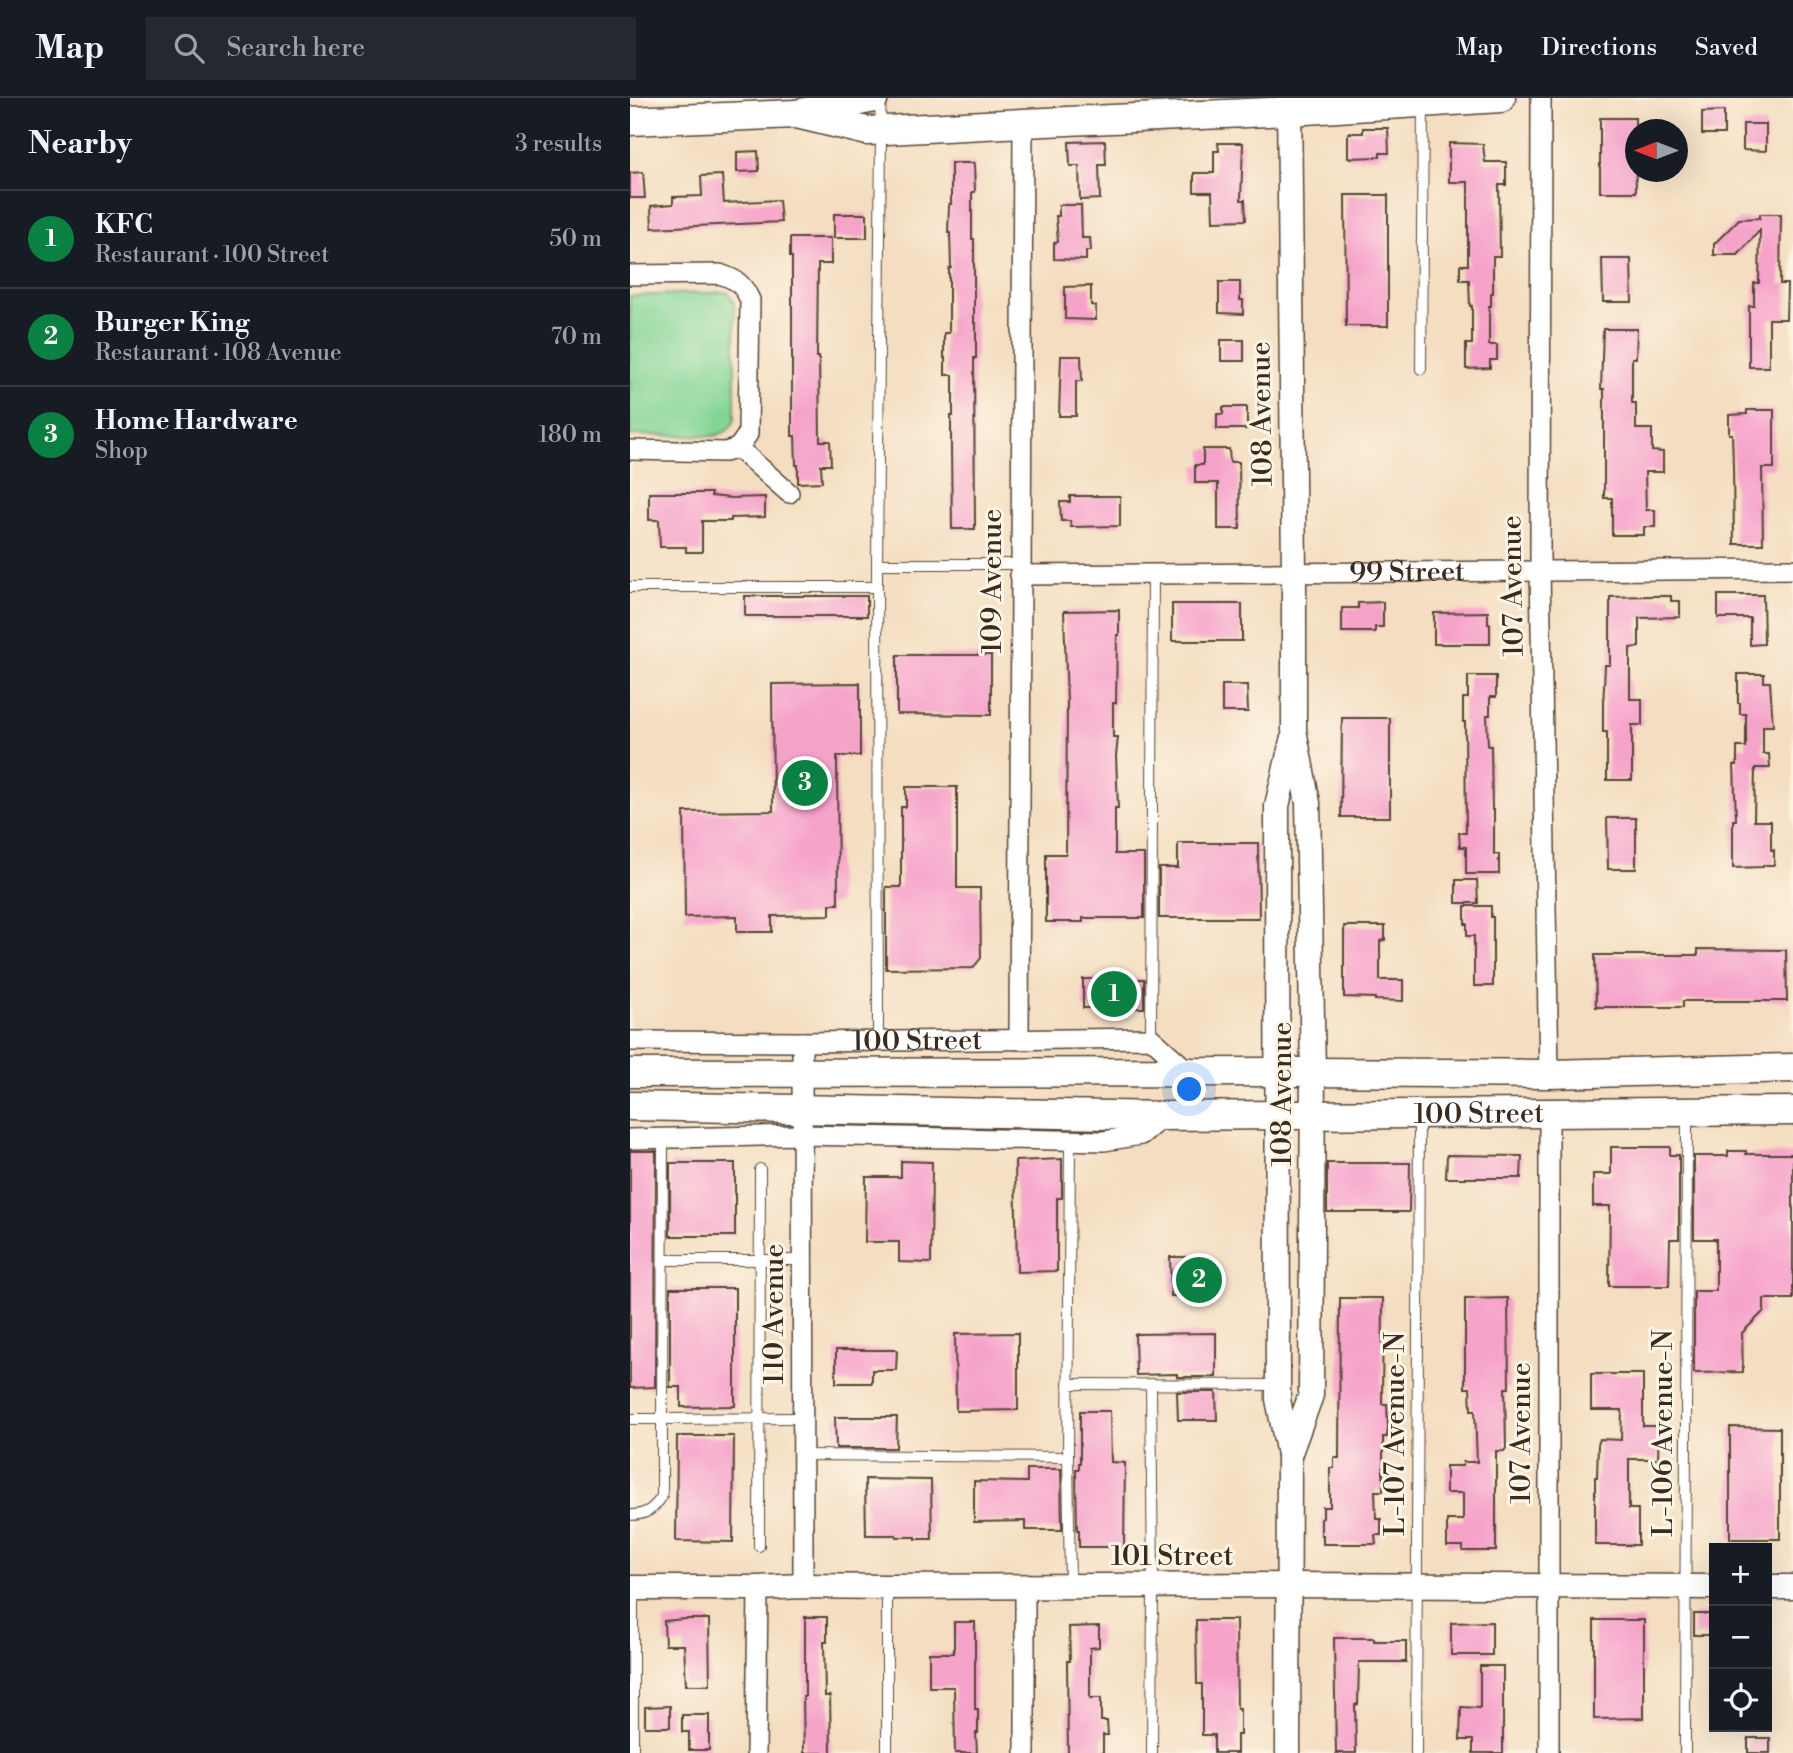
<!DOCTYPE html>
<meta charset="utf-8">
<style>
:root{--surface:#171b24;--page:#242831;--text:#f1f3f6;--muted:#9ea1a6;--line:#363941;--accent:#0b8043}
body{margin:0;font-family:"Libre Bodoni",serif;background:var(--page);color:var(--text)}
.controls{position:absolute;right:21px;bottom:21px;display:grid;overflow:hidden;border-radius:0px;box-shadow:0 7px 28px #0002}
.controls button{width:63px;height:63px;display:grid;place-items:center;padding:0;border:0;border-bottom:2px solid var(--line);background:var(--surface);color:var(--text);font:35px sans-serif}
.compass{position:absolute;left:995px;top:21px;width:63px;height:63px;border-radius:50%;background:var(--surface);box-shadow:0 7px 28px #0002;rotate:270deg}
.you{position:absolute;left:560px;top:992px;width:24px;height:24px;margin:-18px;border:5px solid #fff;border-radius:50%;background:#1a73e8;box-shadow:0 0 0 10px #1a73e833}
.badge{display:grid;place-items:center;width:46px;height:46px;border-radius:50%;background:var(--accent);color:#fff;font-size:23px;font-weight:700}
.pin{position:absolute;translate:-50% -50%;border:4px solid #fff;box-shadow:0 2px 7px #0006}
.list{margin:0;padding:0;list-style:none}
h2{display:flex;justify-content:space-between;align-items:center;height:91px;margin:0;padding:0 28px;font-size:30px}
h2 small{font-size:23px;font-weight:400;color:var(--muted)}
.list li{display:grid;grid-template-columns:46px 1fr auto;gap:21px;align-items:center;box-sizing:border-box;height:98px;padding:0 28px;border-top:2px solid var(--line)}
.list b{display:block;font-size:26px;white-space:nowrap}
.list p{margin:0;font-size:23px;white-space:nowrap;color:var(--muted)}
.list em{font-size:23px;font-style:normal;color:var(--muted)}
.icon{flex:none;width:38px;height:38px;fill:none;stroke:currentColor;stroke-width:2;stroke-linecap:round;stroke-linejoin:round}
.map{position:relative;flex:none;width:1163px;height:1655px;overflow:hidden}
header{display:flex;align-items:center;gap:42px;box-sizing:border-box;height:98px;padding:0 35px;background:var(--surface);border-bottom:2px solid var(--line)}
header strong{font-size:33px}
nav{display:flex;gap:38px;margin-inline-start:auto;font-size:24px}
.search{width:490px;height:63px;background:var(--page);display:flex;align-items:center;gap:18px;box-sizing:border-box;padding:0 24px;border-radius:0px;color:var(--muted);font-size:26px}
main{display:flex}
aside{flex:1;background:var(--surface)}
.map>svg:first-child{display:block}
.green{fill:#83d596;stroke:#5f805a;stroke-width:2}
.building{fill:#f6a3ca}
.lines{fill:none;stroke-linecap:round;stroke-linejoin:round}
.service-casing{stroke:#574536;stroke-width:12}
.minor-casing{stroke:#574536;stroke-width:22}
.tertiary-casing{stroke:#574536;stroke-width:27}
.secondary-casing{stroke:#574536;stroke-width:31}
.service{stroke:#fff;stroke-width:10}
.minor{stroke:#fff;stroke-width:19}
.tertiary{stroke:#fff;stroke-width:24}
.secondary{stroke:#fff;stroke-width:28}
.labels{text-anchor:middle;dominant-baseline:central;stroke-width:6;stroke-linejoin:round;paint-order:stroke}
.street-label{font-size:28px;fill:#3b2a1e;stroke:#fcf5e5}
</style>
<header>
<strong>Map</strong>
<div class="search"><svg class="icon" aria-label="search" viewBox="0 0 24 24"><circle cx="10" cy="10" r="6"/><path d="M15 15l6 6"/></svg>Search here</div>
<nav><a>Map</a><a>Directions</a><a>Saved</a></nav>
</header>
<main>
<aside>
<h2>Nearby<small>3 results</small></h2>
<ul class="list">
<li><span class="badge">1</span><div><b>KFC</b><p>Restaurant · 100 Street</p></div><em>50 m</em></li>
<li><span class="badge">2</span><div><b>Burger King</b><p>Restaurant · 108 Avenue</p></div><em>70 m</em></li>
<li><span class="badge">3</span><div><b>Home Hardware</b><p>Shop</p></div><em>180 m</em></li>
</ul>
</aside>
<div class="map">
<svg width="1163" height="1655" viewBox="0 0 1163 1655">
<rect width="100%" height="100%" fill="#fcf5e5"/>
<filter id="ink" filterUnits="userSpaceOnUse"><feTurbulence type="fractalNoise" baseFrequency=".0143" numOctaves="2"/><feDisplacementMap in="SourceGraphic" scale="14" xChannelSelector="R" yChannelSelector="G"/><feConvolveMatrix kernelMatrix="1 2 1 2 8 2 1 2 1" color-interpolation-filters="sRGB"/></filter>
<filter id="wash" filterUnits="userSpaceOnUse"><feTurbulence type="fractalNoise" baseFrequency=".00686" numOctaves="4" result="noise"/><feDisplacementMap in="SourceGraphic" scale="28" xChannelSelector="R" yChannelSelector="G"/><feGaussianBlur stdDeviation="1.57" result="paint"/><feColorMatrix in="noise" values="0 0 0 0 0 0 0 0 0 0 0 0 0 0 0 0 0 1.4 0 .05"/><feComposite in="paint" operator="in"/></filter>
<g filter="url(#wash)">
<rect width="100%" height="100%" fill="#f4ddc0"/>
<!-- green -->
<path class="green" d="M97,194C104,200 104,204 105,213V321C101,332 95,335 84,338L0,337V198Z"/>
<g id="blocks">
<!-- building -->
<g class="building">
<polygon points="1094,13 1094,36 1072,36 1072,14"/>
<polygon points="970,20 1005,20 1006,94 970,94"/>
<polygon points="1113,26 1136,26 1136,53 1113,52"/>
<polygon points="733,30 758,30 759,55 750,55 750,59 718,60 718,35 733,35"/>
<polygon points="475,43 476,67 469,67 470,101 450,102 449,68 440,68 439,44"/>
<polygon points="588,45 613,45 611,102 615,102 616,122 583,123 582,94 564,94 564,75 584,75 584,53 589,53"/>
<polygon points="819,45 853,46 855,64 876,64 876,87 869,87 870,158 863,158 863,195 861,195 861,208 859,208 859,247 867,247 867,262 860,262 860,270 836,271 836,246 842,246 842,208 840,208 839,182 830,182 830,167 838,167 838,84 819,84"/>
<polygon points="128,53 129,73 107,74 107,54"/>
<polygon points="321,65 344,65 345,94 342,94 342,141 344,141 344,225 346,225 346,260 344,260 345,431 322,431 321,350 321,318 323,318 323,277 315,277 315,260 314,260 314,235 319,235 319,170 321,170 320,135 318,135 319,106 321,106"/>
<polygon points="13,74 15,100 0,100 0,75"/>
<polygon points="92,77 94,105 149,102 151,124 22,130 21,108 43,106 43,99 72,98 71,78"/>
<polygon points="715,97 758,97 758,228 716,228"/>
<polygon points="429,107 451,107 452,140 460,140 461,153 456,153 456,162 424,161 424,145 428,144 426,118 429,118"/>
<rect x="204" y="116" width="33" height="24"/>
<polygon points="1130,116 1151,116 1150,186 1157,186 1156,221 1139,221 1139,269 1119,269 1119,208 1124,208 1124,185 1129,185 1130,132 1108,157 1084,157 1084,146 1109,121 1130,120"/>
<polygon points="160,140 201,140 201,166 188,166 187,259 189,259 190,343 200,343 201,367 191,367 192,384 168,385 168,367 166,367 165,338 162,338 162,159 160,159"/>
<polygon points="972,161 1001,161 1002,204 973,204"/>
<polygon points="589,184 610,184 610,202 613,202 613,216 589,215"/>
<polygon points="461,188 461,207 466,208 466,222 435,221 435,189"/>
<polygon points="973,231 1007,231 1006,260 1002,260 1002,305 1006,305 1006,331 1022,331 1022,353 1033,354 1033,374 1015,374 1016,412 1025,412 1025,429 1014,429 1014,437 982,437 982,400 974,400 974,291 971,291"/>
<rect x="591" y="242" width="23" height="21"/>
<polygon points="431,258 451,258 452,283 446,283 446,318 429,318"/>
<polygon points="593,309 617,309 617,331 587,331 587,316 593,316"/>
<polygon points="1117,312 1144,312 1144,370 1132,370 1133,446 1104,446 1103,368 1102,336 1099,336 1099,317 1117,316"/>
<polygon points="573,351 599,351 600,364 609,364 610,431 588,431 588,385 565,385 565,367 573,367"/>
<polygon points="19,395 81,395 81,398 101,400 135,399 135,419 101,420 101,423 72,423 72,454 56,454 56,449 30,449 29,422 19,422"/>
<polygon points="440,398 490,398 490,428 441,429 440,423 431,423 430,404 440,404"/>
<polygon points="1088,497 1133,497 1134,546 1120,547 1120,520 1088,520"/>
<rect x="115" y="498" width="122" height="20"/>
<polygon points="1020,498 1041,498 1041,503 1050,503 1050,519 1009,520 1009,549 1000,550 1000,601 1012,601 1012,627 1002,627 1002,682 977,682 977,634 973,634 973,609 975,567 980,567 980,499"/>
<polygon points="753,504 753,529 745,529 745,534 712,534 712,510 728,510 728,505"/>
<rect x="542" y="506" width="70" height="37"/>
<polygon points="489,512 489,537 487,537 486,605 483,605 483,639 488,639 486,658 488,710 485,710 485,756 514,756 514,820 453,820 453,824 416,824 416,756 436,756 437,605 434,513"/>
<polygon points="858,514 858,526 860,526 860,546 804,546 804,515"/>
<polygon points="267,557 361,557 361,617 267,616"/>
<polygon points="1108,576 1134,576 1134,584 1140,584 1143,628 1133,628 1133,656 1139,656 1140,670 1125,670 1124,723 1141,723 1141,752 1144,752 1144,767 1133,767 1133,769 1103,770 1103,722 1106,722 1104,667 1107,667 1107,649 1116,649 1116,616 1110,616 1110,605 1108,605"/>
<polygon points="838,578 866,578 866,599 860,599 860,617 857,617 858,648 861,648 862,712 864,712 864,756 869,756 869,776 836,776 836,749 830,749 829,735 836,735 835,624 833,624 833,600 838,600"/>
<polygon points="230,585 230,658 207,658 208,806 200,806 200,817 142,818 142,834 107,834 107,818 55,819 54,714 143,713 142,586"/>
<polygon points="592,587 617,587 618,614 592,614"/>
<polygon points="712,620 760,620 760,719 711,719"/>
<polygon points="276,689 327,689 327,790 350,790 351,860 343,870 256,871 256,789 271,789 271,709 276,709"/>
<polygon points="977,720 1006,720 1006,771 978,771"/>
<polygon points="548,745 628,745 629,820 529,820 529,770 548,770"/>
<polygon points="826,782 847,782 848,805 826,805"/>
<polygon points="835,808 861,808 861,819 863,819 863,888 844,888 844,838 837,838 837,826 835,826"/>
<polygon points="714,828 755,828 755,842 750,843 750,882 773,882 773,903 745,902 745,900 714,899"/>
<polygon points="1068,851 1156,852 1157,903 1053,903 1053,909 966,909 965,857 1068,857"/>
<rect x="453" y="881" width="61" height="29"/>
<polygon points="981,1049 1040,1049 1040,1057 1049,1057 1049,1141 1040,1141 1039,1188 979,1188 980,1108 963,1108 963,1076 981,1076"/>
<polygon points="0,1053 26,1053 25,1289 0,1290"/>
<polygon points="1098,1053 1116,1053 1116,1056 1163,1056 1163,1201 1134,1201 1134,1213 1112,1235 1113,1274 1064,1275 1064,1193 1086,1193 1086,1141 1064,1141 1064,1058 1098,1058"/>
<polygon points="817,1057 892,1058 891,1080 816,1080"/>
<polygon points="432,1061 432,1100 427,1100 427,1173 387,1174 385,1063"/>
<polygon points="271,1063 302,1064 301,1165 269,1164 269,1144 235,1144 236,1079 271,1079"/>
<rect x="40" y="1065" width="65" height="73"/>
<polygon points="697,1065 780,1065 779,1114 697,1114"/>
<polygon points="540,1159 580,1159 581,1198 541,1198"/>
<polygon points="40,1190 105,1190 105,1308 51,1309 51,1289 40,1289"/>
<polygon points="710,1200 753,1200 752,1306 757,1306 758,1329 757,1339 753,1339 753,1393 745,1393 746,1421 751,1421 751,1437 745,1437 746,1446 693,1446 693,1437 691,1437 691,1421 693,1420 693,1409 700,1409 700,1370 704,1370 704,1360 709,1360"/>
<polygon points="878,1200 879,1290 875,1290 876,1350 874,1353 866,1353 866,1453 833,1453 833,1448 817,1448 817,1422 833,1422 833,1395 816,1395 816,1368 833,1368 833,1364 847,1364 845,1312 841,1312 840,1290 835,1290 835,1201"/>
<polygon points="388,1235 388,1312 326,1313 325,1236"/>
<polygon points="586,1235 586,1279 547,1279 547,1276 506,1277 505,1236"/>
<polygon points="206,1252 267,1252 266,1272 242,1272 242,1285 206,1285"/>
<polygon points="961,1276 1013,1276 1013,1328 1029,1328 1028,1361 999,1361 999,1411 1008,1411 1008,1447 965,1447 965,1379 967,1379 968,1347 970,1341 991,1342 992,1312 961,1312"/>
<polygon points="547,1294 586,1294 587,1322 548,1322"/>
<polygon points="450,1313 480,1313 481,1364 495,1365 494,1449 449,1449 449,1432 447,1432 446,1371 449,1371 449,1365 450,1365"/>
<polygon points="205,1319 267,1319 266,1350 206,1350"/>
<polygon points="1100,1329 1150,1330 1150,1441 1100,1441"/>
<polygon points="47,1338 104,1338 103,1444 46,1443"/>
<polygon points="397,1371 431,1371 432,1432 395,1432 395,1423 344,1424 344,1383 397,1384"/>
<polygon points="235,1381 301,1382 302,1441 286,1441 286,1439 267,1439 266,1437 236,1437"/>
<rect x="1064" y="1516" width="20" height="21"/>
<polygon points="175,1519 197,1519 197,1544 194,1544 195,1598 200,1598 201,1655 174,1655 173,1599 175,1599"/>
<polygon points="55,1521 79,1521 80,1587 56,1587 54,1547 35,1547 34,1523"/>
<polygon points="566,1522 606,1522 607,1611 610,1611 610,1637 607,1637 607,1655 584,1655 584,1637 572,1637 572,1586 567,1586"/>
<polygon points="964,1522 1014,1522 1014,1620 964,1621"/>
<polygon points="324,1524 345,1524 345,1611 348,1611 348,1635 346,1635 347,1655 325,1655 324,1589 299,1589 299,1555 324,1555"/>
<polygon points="862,1524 862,1557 821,1557 821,1525"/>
<polygon points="469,1528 469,1549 460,1550 460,1600 471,1600 471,1623 477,1623 478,1637 473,1637 473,1655 438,1655 437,1563 440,1563 439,1529"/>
<polygon points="704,1540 744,1540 744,1543 776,1543 776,1564 729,1564 728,1606 725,1607 726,1655 706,1655"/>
<polygon points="850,1568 873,1568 873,1655 843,1655 843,1642 830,1642 831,1609 850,1610"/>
<polygon points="40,1608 40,1629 15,1629 15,1609"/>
<polygon points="52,1617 79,1617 79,1652 59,1652 59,1634 52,1634"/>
<rect x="1118" y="1640" width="22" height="15"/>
</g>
</g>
</g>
<g filter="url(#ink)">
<use href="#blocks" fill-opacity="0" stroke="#574536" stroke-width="2"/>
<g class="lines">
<defs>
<g id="service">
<polyline points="791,271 793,5"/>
<polyline points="247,466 390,466"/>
<polyline points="0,489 247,489"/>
<polyline points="521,940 523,476"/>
<polyline points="248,943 247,466 251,33 250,1"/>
<polyline points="33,1162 172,1162"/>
<polyline points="438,1286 648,1287"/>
<polyline points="521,1286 523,1488 522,1655"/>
<polyline points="0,1321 32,1321 33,1040"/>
<polyline points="172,1357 438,1359"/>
<path d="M0,1417C16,1417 24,1411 32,1398V1321L172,1320"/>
<polyline points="129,1448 130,1071"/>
<polyline points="440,1487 438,1359 440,1043"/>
<polyline points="3,1655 3,1491"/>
<polyline points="257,1655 257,1491"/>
<polyline points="786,1655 789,1019"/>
<polyline points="1055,1655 1057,1015"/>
</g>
<g id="minor">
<polyline points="911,0 910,472 919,976"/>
<path d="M0,177L90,176C107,182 112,185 120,202L118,336L108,350L95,354L0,352"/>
<polyline points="108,350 159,395"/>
<path id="s1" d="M390,477L1163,471"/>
<polyline points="389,942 393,25"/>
<path id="s2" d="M0,943L172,944L521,940L560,975"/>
<polyline points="172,944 173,1488"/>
<polyline points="919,1015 919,1655"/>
<polyline points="0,1041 171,1037 474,1043 511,1037 534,1018"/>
<polyline points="395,1488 395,1655"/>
<polyline points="126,1655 128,1490"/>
</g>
<g id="tertiary">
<polyline points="659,0 664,475 664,632 678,705 683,974 681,1297 659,1357"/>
<polyline points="1137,1489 1163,1489"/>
<polyline points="0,1490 128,1490 173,1488 257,1489 659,1487 1084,1489"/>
<polyline points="658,1655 659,1357 648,1301 647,708 662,643"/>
</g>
<g id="secondary">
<polyline points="166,16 237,33 393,25 659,13 871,0"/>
<polyline points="0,23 166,16 244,0"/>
<polyline points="0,975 683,974 919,976 1163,970"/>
<path id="s3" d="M0,1008L534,1018L1163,1013"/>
</g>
</defs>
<!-- service casing -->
<use href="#service" class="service-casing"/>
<!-- minor casing -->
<use href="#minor" class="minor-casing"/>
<!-- tertiary casing -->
<use href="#tertiary" class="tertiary-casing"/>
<!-- secondary casing -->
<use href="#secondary" class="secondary-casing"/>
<!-- service -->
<use href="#service" class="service"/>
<!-- minor -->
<use href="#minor" class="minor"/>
<!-- tertiary -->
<use href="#tertiary" class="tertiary"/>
<!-- secondary -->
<use href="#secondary" class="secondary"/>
</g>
</g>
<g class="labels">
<!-- street labels -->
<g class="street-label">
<text transform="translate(632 316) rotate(-91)">108 Avenue</text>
<text stroke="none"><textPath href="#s1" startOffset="387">99 Street</textPath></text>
<text transform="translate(362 483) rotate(-90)">109 Avenue</text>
<text transform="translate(883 488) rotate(-91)">107 Avenue</text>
<text stroke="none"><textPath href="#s2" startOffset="287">100 Street</textPath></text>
<text transform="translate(652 996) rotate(-90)">108 Avenue</text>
<text stroke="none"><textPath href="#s3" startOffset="849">100 Street</textPath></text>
<text transform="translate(144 1216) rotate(-90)">110 Avenue</text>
<text transform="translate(891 1335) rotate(-90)">107 Avenue</text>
<text transform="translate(1033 1335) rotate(-90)">L-106 Avenue-N</text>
<text transform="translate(765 1336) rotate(-90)">L-107 Avenue-N</text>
<text x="542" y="1458">101 Street</text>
</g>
</g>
</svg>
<div class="controls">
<button>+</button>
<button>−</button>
<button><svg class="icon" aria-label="locate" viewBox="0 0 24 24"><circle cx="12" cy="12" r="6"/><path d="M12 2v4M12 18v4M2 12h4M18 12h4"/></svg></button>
</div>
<svg class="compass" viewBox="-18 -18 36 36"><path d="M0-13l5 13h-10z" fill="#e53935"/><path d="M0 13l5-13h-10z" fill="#9ea1a6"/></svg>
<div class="you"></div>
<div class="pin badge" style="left:484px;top:896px">1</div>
<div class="pin badge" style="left:569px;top:1182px">2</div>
<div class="pin badge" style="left:175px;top:685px">3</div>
</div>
</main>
